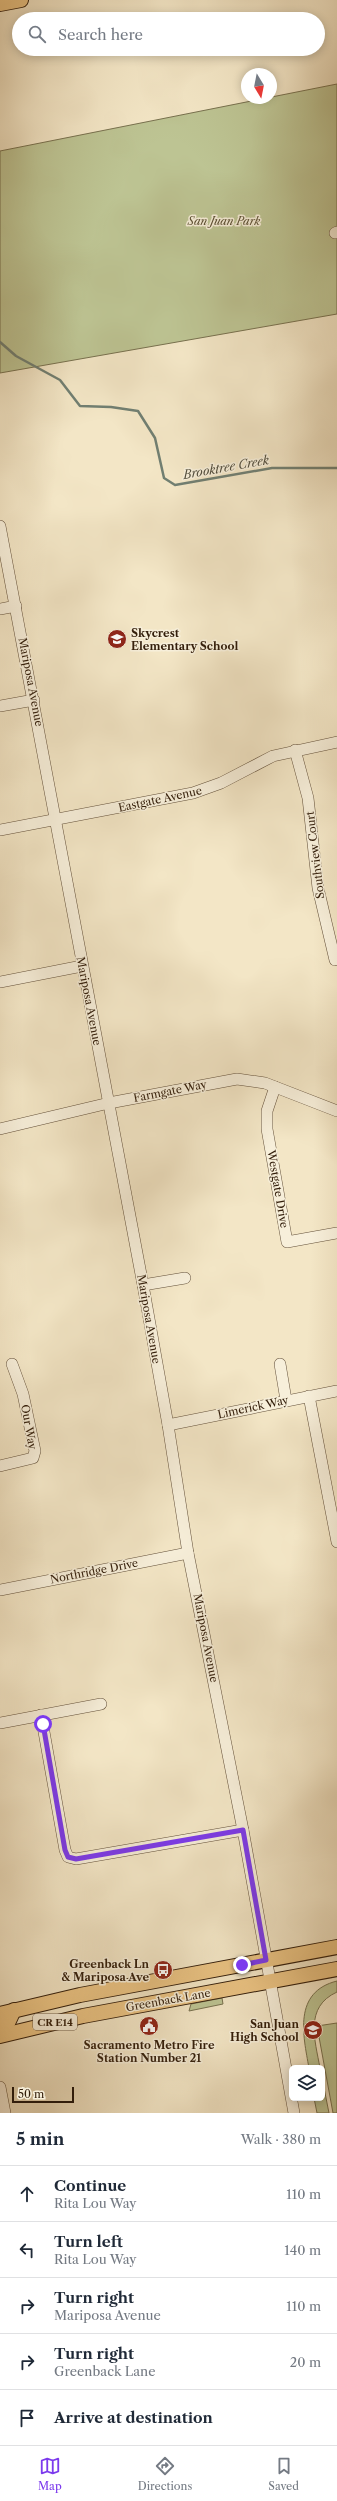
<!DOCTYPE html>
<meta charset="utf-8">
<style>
:root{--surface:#fff;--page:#f2f2f3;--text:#1f2937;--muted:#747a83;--line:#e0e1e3;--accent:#7c3aed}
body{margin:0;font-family:"Libre Caslon Text",serif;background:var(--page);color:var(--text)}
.controls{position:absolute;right:12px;bottom:12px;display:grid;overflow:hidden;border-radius:6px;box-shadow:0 2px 10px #0003}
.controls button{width:36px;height:36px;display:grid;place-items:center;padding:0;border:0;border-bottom:1px solid var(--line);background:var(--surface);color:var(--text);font:20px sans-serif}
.compass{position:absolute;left:241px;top:68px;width:36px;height:36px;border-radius:50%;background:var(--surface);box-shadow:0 2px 10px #0003;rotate:170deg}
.scale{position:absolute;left:12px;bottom:10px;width:62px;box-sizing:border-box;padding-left:4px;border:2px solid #331e0b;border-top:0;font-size:11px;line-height:14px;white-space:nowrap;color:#331e0b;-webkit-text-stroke:3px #f7efda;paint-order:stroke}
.stop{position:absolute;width:12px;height:12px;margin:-9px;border:3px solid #7c3aed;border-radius:50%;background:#fff}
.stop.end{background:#7c3aed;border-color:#fff;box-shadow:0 1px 4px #0008}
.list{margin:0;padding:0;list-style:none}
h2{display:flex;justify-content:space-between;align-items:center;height:52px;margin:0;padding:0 16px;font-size:17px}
h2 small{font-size:13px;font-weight:400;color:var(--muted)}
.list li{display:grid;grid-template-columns:26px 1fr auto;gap:12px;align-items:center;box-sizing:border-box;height:56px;padding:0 16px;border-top:1px solid var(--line)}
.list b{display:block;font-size:15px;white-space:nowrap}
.list p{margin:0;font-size:13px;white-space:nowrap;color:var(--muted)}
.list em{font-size:13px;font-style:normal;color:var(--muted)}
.icon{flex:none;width:22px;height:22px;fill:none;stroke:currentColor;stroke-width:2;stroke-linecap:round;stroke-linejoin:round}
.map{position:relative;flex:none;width:337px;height:2113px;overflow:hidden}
.search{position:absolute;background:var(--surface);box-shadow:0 2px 10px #0003;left:12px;right:12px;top:12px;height:44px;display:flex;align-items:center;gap:10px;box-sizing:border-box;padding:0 14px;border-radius:22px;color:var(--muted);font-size:15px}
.sheet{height:332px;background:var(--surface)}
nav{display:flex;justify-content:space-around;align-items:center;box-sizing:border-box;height:56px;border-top:1px solid var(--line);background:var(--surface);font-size:11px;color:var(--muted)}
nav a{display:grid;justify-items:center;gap:2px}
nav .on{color:var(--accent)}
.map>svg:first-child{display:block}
.green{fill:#bdc493;stroke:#78714f}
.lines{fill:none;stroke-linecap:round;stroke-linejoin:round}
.stream{stroke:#717f72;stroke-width:2.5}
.minor-casing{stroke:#63503a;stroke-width:12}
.major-casing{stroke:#331e0b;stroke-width:16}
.minor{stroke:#f7efda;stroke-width:11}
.major{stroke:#eac383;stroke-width:14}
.route{stroke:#7c3aed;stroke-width:5}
.labels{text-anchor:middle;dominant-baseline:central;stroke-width:3;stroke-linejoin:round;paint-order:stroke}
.shield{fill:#f7efda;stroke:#6e5d49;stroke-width:1}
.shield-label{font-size:10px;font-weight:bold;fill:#331e0b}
.park-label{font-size:11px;font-style:italic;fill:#5c5034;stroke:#f7efda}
.poi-label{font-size:11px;font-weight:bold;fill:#331e0b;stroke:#f7efda;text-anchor:end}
.street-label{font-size:11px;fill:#331e0b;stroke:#f7efda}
.water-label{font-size:12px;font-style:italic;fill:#524e3e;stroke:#f7efda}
</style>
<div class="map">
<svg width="337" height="2113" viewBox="0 0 337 2113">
<rect width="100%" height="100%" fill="#f3e6c6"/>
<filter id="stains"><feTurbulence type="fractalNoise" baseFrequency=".005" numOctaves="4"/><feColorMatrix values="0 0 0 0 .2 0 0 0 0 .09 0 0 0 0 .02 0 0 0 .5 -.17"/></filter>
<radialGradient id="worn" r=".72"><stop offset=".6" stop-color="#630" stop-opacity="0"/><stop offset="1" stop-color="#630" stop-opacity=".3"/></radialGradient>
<!-- green -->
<g class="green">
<polygon points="337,84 337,314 0,373 0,151"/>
<path d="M337,1981V1992C304,2007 315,2040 320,2068H309C303,2035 293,1992 337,1981Z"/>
<polygon points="222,1998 223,2004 189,2011 191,2004"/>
<polygon points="337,2023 337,2113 333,2113 317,2026"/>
<polygon points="322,2078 329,2113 317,2113 314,2098 322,2098"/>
</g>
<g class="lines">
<!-- stream -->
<polyline class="stream" points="0,342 16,356 60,380 80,406 111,407 138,411 155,438 164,478 175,485 272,468 337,468"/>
<defs>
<g id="minor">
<polyline points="335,233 337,232"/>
<polyline points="0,526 143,1285 168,1425 188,1553 243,1830 294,2113"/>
<polyline points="0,609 16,606"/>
<polyline points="0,706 34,700"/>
<polyline points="295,750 308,798 318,888 335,960"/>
<polyline points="0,830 193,793 221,783 273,756 337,742"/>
<polyline points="0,982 82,966"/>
<polyline points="275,1087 267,1111 267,1129 287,1242 337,1233"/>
<polyline points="0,1129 109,1103 237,1079 265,1083 337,1111"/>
<polyline points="143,1285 185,1278"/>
<polyline points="280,1364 286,1400"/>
<polyline points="309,1396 337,1542"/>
<polyline points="168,1425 337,1391"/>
<polyline points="0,1466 33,1458 35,1451 23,1394 12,1364"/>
<polyline points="0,1590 188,1553"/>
<polyline points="41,1715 65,1850 68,1857 76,1859 243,1830"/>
<polyline points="0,1723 101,1704"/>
<polyline points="0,2087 5,2113"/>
</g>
<g id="major">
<polyline points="0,4 21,0"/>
<polyline points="0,2014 80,1995 337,1947"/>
<polyline points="0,2025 8,2023 14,2010"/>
<polyline points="0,2036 83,2016 337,1969"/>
</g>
</defs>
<!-- minor casing -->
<use href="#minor" class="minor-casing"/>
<!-- major casing -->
<use href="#major" class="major-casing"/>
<!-- minor -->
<use href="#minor" class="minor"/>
<!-- major -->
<use href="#major" class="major"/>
</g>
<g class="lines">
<!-- route -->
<polyline class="route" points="43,1724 65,1850 68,1857 76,1859 243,1830 266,1960 242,1965"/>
</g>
<!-- icons -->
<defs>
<symbol id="school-disc" viewBox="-11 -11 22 22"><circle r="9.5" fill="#8f2418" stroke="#f7efda"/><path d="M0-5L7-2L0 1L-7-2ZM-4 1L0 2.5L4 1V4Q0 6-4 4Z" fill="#fff"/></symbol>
<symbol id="bus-disc" viewBox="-11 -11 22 22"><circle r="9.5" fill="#8f2418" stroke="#f7efda"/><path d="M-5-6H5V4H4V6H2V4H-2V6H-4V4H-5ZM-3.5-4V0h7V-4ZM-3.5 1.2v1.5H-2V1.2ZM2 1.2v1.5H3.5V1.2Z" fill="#fff"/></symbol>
<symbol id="civic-disc" viewBox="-11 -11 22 22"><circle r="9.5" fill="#8f2418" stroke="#f7efda"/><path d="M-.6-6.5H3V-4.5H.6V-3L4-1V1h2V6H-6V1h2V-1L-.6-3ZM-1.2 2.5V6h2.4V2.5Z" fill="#fff"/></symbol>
</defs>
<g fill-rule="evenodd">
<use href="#school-disc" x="106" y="628" width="22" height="22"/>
<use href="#bus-disc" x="152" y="1959" width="22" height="22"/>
<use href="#civic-disc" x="138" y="2015" width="22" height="22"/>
<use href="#school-disc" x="302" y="2019" width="22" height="22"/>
</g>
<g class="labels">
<!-- shield labels -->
<rect class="shield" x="33" y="2014" width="44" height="16" rx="3"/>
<g class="shield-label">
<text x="55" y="2022">CR E14</text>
</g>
<!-- park labels -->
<g class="park-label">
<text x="224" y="221">San Juan Park</text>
</g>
<!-- poi labels -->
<g class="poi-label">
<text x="131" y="633" text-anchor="start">Skycrest<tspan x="131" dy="13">Elementary School</tspan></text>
<text x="149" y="1964">Greenback Ln<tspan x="149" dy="13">&amp; Mariposa Ave</tspan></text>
<text x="299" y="2024">San Juan<tspan x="299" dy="13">High School</tspan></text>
<text x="149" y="2045" text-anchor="middle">Sacramento Metro Fire<tspan x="149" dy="13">Station Number 21</tspan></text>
</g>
<!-- street labels -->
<g class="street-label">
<text transform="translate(31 682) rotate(79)">Mariposa Avenue</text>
<text transform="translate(160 799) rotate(-12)">Eastgate Avenue</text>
<text transform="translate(315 855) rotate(-97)">Southview Court</text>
<text transform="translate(89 1001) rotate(79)">Mariposa Avenue</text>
<text transform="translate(170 1091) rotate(-11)">Farmgate Way</text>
<text transform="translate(278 1189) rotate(80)">Westgate Drive</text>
<text transform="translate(149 1319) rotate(80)">Mariposa Avenue</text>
<text transform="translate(253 1407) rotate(-12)">Limerick Way</text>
<text transform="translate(29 1427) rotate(80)">Our Way</text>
<text transform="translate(94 1571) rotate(-11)">Northridge Drive</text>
<text transform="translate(206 1638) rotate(79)">Mariposa Avenue</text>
<text transform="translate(168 2000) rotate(-10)">Greenback Lane</text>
</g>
<!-- water labels -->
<g class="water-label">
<text transform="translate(226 467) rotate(-10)">Brooktree Creek</text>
</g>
</g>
<rect width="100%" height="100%" filter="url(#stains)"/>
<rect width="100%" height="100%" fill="url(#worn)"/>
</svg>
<div class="controls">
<button><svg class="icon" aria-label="layers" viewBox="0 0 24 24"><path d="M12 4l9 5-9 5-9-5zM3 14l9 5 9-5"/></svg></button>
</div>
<svg class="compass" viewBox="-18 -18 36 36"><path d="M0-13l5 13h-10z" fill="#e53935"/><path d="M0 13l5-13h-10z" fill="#747a83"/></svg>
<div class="scale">50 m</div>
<div class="stop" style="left:43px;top:1724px"></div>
<div class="stop end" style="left:242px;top:1965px"></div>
<div class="search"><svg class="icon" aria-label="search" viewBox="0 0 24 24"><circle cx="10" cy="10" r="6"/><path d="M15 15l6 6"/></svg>Search here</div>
</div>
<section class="sheet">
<h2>5 min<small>Walk · 380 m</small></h2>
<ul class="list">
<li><svg class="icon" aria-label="ahead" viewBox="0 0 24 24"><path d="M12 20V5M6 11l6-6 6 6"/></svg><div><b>Continue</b><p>Rita Lou Way</p></div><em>110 m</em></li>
<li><svg class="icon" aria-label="left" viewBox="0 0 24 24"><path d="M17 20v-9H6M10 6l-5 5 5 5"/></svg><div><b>Turn left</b><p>Rita Lou Way</p></div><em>140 m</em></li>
<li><svg class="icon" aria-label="right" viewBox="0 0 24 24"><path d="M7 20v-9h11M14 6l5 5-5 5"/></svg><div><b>Turn right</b><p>Mariposa Avenue</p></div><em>110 m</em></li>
<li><svg class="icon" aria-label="right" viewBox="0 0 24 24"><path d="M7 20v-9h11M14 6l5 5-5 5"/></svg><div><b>Turn right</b><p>Greenback Lane</p></div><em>20 m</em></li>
<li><svg class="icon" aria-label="arrive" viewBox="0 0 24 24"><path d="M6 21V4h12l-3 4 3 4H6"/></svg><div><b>Arrive at destination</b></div></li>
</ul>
</section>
<nav>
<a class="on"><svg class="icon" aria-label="map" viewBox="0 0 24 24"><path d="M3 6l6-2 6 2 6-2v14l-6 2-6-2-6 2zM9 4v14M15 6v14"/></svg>Map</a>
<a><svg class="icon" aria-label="directions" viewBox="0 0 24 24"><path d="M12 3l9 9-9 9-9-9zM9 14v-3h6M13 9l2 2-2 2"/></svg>Directions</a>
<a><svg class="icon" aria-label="saved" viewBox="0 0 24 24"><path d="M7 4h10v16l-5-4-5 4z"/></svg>Saved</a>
</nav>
